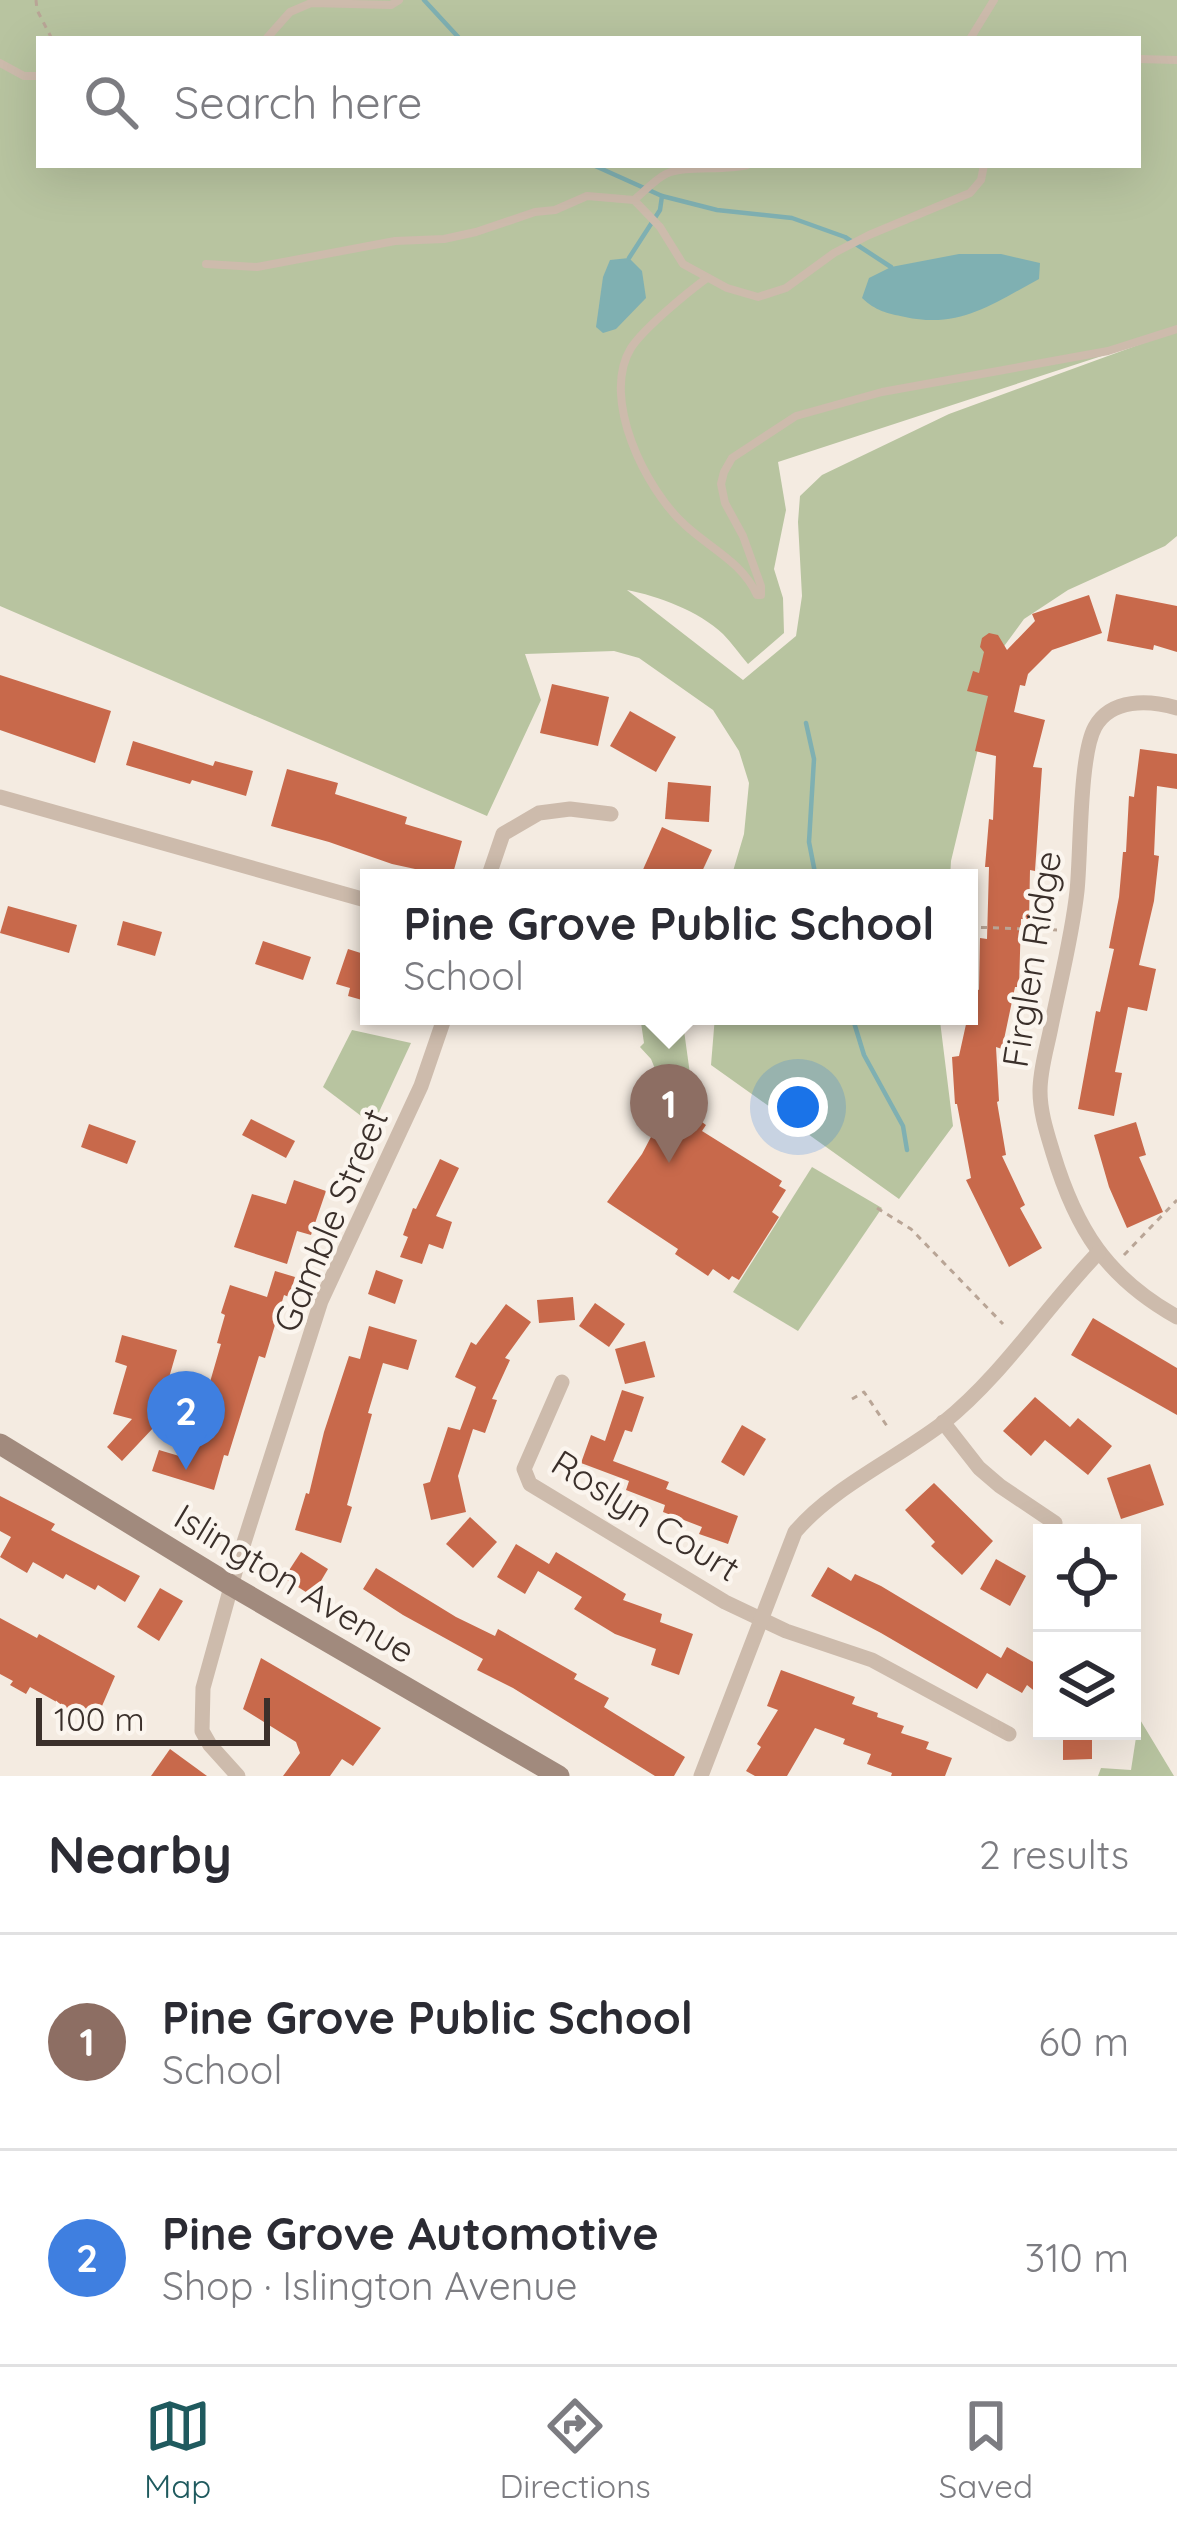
<!DOCTYPE html>
<meta charset="utf-8">
<style>
:root{--surface:#fff;--page:#f7f7f7;--text:#2b2b33;--muted:#7c7c81;--line:#e1e1e2;--accent:#1f5a5e}
body{margin:0;font-family:Quicksand,sans-serif;background:var(--page);color:var(--text)}
.controls{position:absolute;right:36px;bottom:36px;display:grid;overflow:hidden;border-radius:0px;box-shadow:0 12px 48px #0002}
.controls button{width:108px;height:108px;display:grid;place-items:center;padding:0;border:0;border-bottom:3px solid var(--line);background:var(--surface);color:var(--text);font:60px sans-serif}
.scale{position:absolute;left:36px;bottom:30px;width:234px;box-sizing:border-box;padding-left:12px;border:6px solid #3b302b;border-top:0;font-size:33px;line-height:42px;white-space:nowrap;color:#3b302b;-webkit-text-stroke:9px #fbf5ee;paint-order:stroke}
.you{position:absolute;left:798px;top:1107px;width:42px;height:42px;margin:-30px;border:9px solid #fff;border-radius:50%;background:#1a73e8;box-shadow:0 0 0 18px #1a73e833}
.badge{display:grid;place-items:center;width:78px;height:78px;border-radius:50%;background:var(--accent);color:#fff;font-size:39px;font-weight:700}
.pin{position:absolute;translate:-50% -99px;filter:drop-shadow(0 3px 6px #0008)}
.pin::after{content:'';position:absolute;top:63px;width:42px;height:36px;background:inherit;clip-path:polygon(0 0,100% 0,50% 100%)}
.popup{position:absolute;left:360px;top:869px;width:618px;height:156px;box-sizing:border-box;display:grid;place-content:center;border-radius:0px;background:var(--surface);filter:drop-shadow(0 3px 9px #0005);font-size:39px;white-space:nowrap;color:var(--muted)}
.popup b{font-size:45px;color:var(--text)}
.popup::after{content:'';position:absolute;left:50%;top:100%;margin-left:-24px;border:24px solid transparent;border-top-color:var(--surface)}
.list{margin:0;padding:0;list-style:none}
h2{display:flex;justify-content:space-between;align-items:center;height:156px;margin:0;padding:0 48px;font-size:51px}
h2 small{font-size:39px;font-weight:400;color:var(--muted)}
.list li{display:grid;grid-template-columns:78px 1fr auto;gap:36px;align-items:center;box-sizing:border-box;height:216px;padding:0 48px;border-top:3px solid var(--line)}
.list b{display:block;font-size:45px;white-space:nowrap}
.list p{margin:0;font-size:39px;white-space:nowrap;color:var(--muted)}
.list em{font-size:39px;font-style:normal;color:var(--muted)}
.icon{flex:none;width:66px;height:66px;fill:none;stroke:currentColor;stroke-width:2;stroke-linecap:round;stroke-linejoin:round}
.map{position:relative;flex:none;width:1177px;height:1776px;overflow:hidden}
.search{position:absolute;background:var(--surface);box-shadow:0 12px 48px #0002;left:36px;right:36px;top:36px;height:132px;display:flex;align-items:center;gap:30px;box-sizing:border-box;padding:0 42px;border-radius:0px;color:var(--muted);font-size:45px}
.sheet{height:588px;background:var(--surface)}
nav{display:flex;justify-content:space-around;align-items:center;box-sizing:border-box;height:168px;border-top:3px solid var(--line);background:var(--surface);font-size:33px;color:var(--muted)}
nav a{display:grid;justify-items:center;gap:6px}
nav .on{color:var(--accent)}
.map>svg:first-child{display:block}
.green{fill:#b8c4a0;fill-rule:evenodd}
.water{fill:#7fb0b2}
.lines{fill:none;stroke-linecap:round;stroke-linejoin:round}
.stream{stroke:#7fb0b2;stroke-width:4.5}
.building{fill:#c8694b}
.path{stroke:#b9a596;stroke-width:3;stroke-dasharray:6 6;stroke-linecap:butt}
.lane{stroke:#cdbbac;stroke-width:8}
.street{stroke:#cdbbac;stroke-width:15}
.secondary{stroke:#a18a7d;stroke-width:21}
.labels{text-anchor:middle;dominant-baseline:central;stroke-width:9;stroke-linejoin:round;paint-order:stroke}
.street-label{font-size:36px;fill:#3b302b;stroke:#fbf5ee}
</style>
<div class="map">
<svg width="1177" height="1776" viewBox="0 0 1177 1776">
<rect width="100%" height="100%" fill="#f4ebe1"/>
<!-- green -->
<g class="green">
<path d="M0,0H1177V536L1165,546L1068,590L1024,619L1002,649L951,861L950,878H731L744,834L749,783L739,751L713,710L639,658L614,651L525,654L541,700L487,816L0,606ZM39,39H1138V165H39ZM1160,337L949,414L822,475L800,496L798,522L802,596L796,636L743,680L627,590C658,596 699,611 723,634C732,643 740,655 748,664L784,633L783,598L774,569L786,510L778,462Z"/>
<polygon points="640,1016 682,1016 690,1074 658,1076 651,1059 640,1047 644,1043"/>
<polygon points="715,1016 966,1016 966,1019 940,1021 953,1126 899,1199 711,1065"/>
<polygon points="352,1030 411,1043 373,1125 323,1087"/>
<polygon points="812,1167 882,1208 798,1331 733,1292"/>
<polygon points="1139,1718 1174,1776 1098,1776 1101,1768 1131,1770"/>
</g>
<!-- water -->
<g class="water">
<path d="M959,254H1001L1040,263L1039,279C992,304 960,329 905,317C886,313 876,311 862,298L869,278L891,267Z"/>
<polygon points="629,258 642,271 646,298 616,329 603,333 596,327 603,277 610,260"/>
</g>
<g class="lines">
<!-- stream -->
<g class="stream">
<polyline points="424,0 460,39"/>
<polyline points="593,165 662,196 717,210 792,218 845,237 891,267"/>
<polyline points="629,258 660,210 662,196"/>
<polyline points="806,723 814,759 809,842 816,878"/>
<polyline points="852,1016 864,1055 903,1126 907,1150"/>
</g>
</g>
<!-- building -->
<g class="building">
<polygon points="1116,594 1177,606 1177,652 1154,645 1153,650 1107,641"/>
<polygon points="1089,595 1102,633 1052,650 1028,674 1025,686 1020,685 1014,712 1045,720 1033,767 1042,768 1035,871 1030,870 1029,919 1021,919 1019,987 1015,987 1002,1049 996,1047 999,1101 997,1102 1006,1155 1002,1156 1025,1205 1020,1208 1042,1248 1009,1267 966,1180 971,1178 957,1104 955,1104 952,1057 959,1056 974,988 979,990 980,938 987,939 989,867 985,867 989,819 993,820 996,756 975,751 988,696 967,691 973,671 979,673 984,652 980,647 982,638 989,633 998,635 1007,650 1035,621 1032,614"/>
<polygon points="0,675 111,711 95,763 0,730"/>
<polygon points="552,684 609,697 598,746 540,733"/>
<polygon points="630,711 676,737 656,772 610,746"/>
<polygon points="133,741 213,766 215,761 253,771 246,796 192,780 190,784 126,765"/>
<polygon points="1140,749 1177,754 1177,789 1157,786 1154,855 1159,856 1154,901 1139,965 1156,969 1147,1011 1128,1007 1115,1072 1122,1073 1114,1116 1078,1109 1096,1011 1100,1012 1114,949 1109,948 1119,897 1123,852 1126,852 1129,796 1134,797"/>
<polygon points="287,769 338,783 335,794 407,817 405,824 462,841 452,877 392,864 329,842 271,826"/>
<polygon points="668,782 711,786 709,822 665,819"/>
<polygon points="662,827 712,850 699,878 651,878 641,874"/>
<polygon points="8,906 77,925 69,953 0,933"/>
<polygon points="123,921 162,932 155,956 117,945"/>
<polygon points="263,941 311,957 303,980 255,964"/>
<polygon points="348,949 367,955 363,965 369,967 369,1002 348,996 350,988 336,984"/>
<polygon points="671,1099 706,1125 702,1131 782,1181 779,1186 786,1190 772,1212 779,1217 739,1280 732,1276 729,1280 713,1269 708,1276 675,1254 678,1249 607,1202 642,1154"/>
<polygon points="251,1119 295,1141 286,1158 242,1135"/>
<polygon points="1136,1122 1146,1155 1139,1157 1163,1212 1127,1228 1109,1187 1094,1135"/>
<polygon points="89,1124 136,1141 127,1164 81,1147"/>
<polygon points="440,1159 459,1168 436,1216 452,1222 443,1249 429,1244 422,1264 400,1257 408,1237 403,1235 413,1208 416,1209"/>
<polygon points="294,1180 326,1191 311,1235 297,1231 287,1264 234,1247 252,1194 286,1204"/>
<polygon points="376,1270 403,1280 395,1304 368,1294"/>
<polygon points="275,1271 295,1277 289,1297 284,1295 265,1358 259,1356 228,1456 224,1455 214,1490 152,1471 159,1450 186,1458 201,1410 197,1408 205,1380 210,1382 221,1344 217,1343 225,1315 221,1313 230,1285 267,1297"/>
<polygon points="573,1297 575,1320 539,1323 537,1300"/>
<polygon points="595,1303 625,1324 609,1347 579,1326"/>
<polygon points="506,1304 531,1322 505,1358 510,1360 492,1399 497,1400 485,1433 473,1429 458,1476 466,1512 431,1520 423,1484 430,1482 448,1427 460,1430 476,1387 455,1377 471,1342 476,1345"/>
<polygon points="1093,1318 1177,1368 1177,1415 1071,1355"/>
<polygon points="369,1326 417,1340 408,1370 383,1363 368,1413 372,1414 347,1505 352,1507 341,1543 295,1530 306,1493 309,1494 324,1432 349,1356 360,1359"/>
<polygon points="122,1335 177,1350 155,1426 122,1461 107,1447 132,1419 113,1414 127,1366 115,1362"/>
<polygon points="645,1341 655,1377 625,1384 615,1349"/>
<polygon points="622,1390 644,1397 632,1432 625,1430 613,1461 669,1482 666,1489 738,1516 728,1544 699,1534 702,1527 663,1512 665,1505 626,1490 629,1481 581,1463 591,1435 605,1441"/>
<polygon points="1035,1397 1070,1427 1078,1418 1112,1446 1088,1475 1045,1440 1031,1456 1003,1431"/>
<polygon points="742,1425 766,1439 744,1476 721,1462"/>
<polygon points="1150,1464 1164,1505 1121,1519 1107,1478"/>
<polygon points="934,1483 993,1541 962,1575 931,1546 935,1542 905,1510"/>
<polygon points="0,1496 55,1524 51,1530 140,1576 125,1602 98,1585 95,1590 66,1574 63,1579 33,1562 27,1573 0,1557 11,1537 0,1531"/>
<polygon points="470,1517 497,1542 473,1568 446,1544"/>
<polygon points="516,1544 549,1564 556,1552 626,1594 623,1600 662,1614 660,1622 693,1634 679,1675 651,1665 656,1649 615,1634 574,1609 582,1597 538,1571 525,1594 497,1577"/>
<polygon points="301,1552 328,1569 312,1596 284,1578"/>
<polygon points="996,1559 1026,1576 1010,1606 980,1589"/>
<polygon points="828,1567 851,1581 855,1574 881,1586 1001,1658 1007,1647 1042,1667 1042,1697 1027,1685 1022,1693 987,1673 977,1689 881,1633 811,1596"/>
<polygon points="376,1568 456,1617 495,1636 498,1629 577,1674 574,1679 609,1698 604,1707 685,1757 674,1776 655,1776 513,1688 477,1670 483,1659 403,1615 363,1589"/>
<polygon points="160,1588 183,1601 159,1641 137,1627"/>
<polygon points="0,1618 37,1638 39,1634 115,1676 99,1713 91,1709 87,1717 77,1711 73,1717 60,1710 62,1705 30,1687 26,1694 10,1685 13,1681 0,1674"/>
<polygon points="261,1658 381,1728 353,1766 342,1759 330,1776 283,1776 300,1753 296,1742 243,1709"/>
<polygon points="781,1670 855,1697 852,1704 878,1713 877,1717 904,1726 901,1733 929,1742 926,1749 952,1758 945,1776 891,1776 892,1773 867,1764 871,1754 843,1744 845,1739 815,1728 787,1776 755,1776 746,1771 761,1747 757,1744 778,1710 767,1706"/>
<polygon points="1063,1731 1092,1731 1092,1759 1063,1760"/>
<polygon points="170,1749 207,1776 151,1776"/>
</g>
<g class="lines">
<!-- path -->
<g class="path">
<polyline points="36,0 37,10 52,39"/>
<polyline points="969,927 1057,930"/>
<polyline points="877,1208 911,1229 1003,1324"/>
<polyline points="1124,1255 1177,1200"/>
<polyline points="852,1399 864,1392 889,1429"/>
</g>
<!-- lane -->
<g class="lane">
<polyline points="266,39 290,12 311,3 391,5 399,0"/>
<polyline points="970,39 994,0"/>
<polyline points="1138,59 1177,60"/>
<polyline points="0,63 24,76 39,76"/>
<path d="M634,200C644,192 654,180 666,174C684,165 723,171 747,165"/>
<polyline points="206,264 257,267 395,241 444,239 476,232 535,212 555,210 587,196 634,200 660,227 683,264 727,288 758,297 786,288 834,253 869,235 970,193 981,180 984,165"/>
<path d="M707,278C688,292 644,328 631,348C600,398 646,490 685,525C711,549 742,562 757,595H761V586L743,536L725,503L721,484L724,472L732,458L796,416L882,392L1108,351L1177,329"/>
</g>
<!-- street -->
<g class="street">
<path d="M1177,708C1149,700 1111,698 1095,727C1079,756 1081,854 1077,891C1072,937 1060,982 1051,1027C1047,1048 1040,1069 1040,1091C1040,1112 1047,1133 1053,1153C1076,1229 1106,1277 1177,1317"/>
<polyline points="0,797 369,901"/>
<polyline points="488,878 503,834 539,813 570,809 611,814"/>
<polyline points="562,1382 524,1469 530,1484 725,1602 786,1631 872,1660 1009,1734"/>
<polyline points="943,1422 979,1468 1000,1486 1055,1523"/>
<polyline points="238,1776 210,1745 202,1731 203,1688 239,1558 321,1301 421,1086 445,1016"/>
<path d="M701,1776L795,1532C833,1487 896,1459 943,1423C1003,1375 1045,1308 1098,1253"/>
</g>
<!-- secondary -->
<polyline class="secondary" points="0,1444 232,1586 559,1776"/>
</g>
<g class="labels">
<!-- street labels -->
<g class="street-label">
<text transform="translate(1031 959) rotate(-81)">Firglen Ridge</text>
<text transform="translate(330 1220) rotate(-67)">Gamble Street</text>
<text transform="translate(646 1515) rotate(32)">Roslyn Court</text>
<text transform="translate(295 1583) rotate(31)">Islington Avenue</text>
</g>
</g>
</svg>
<div class="controls">
<button><svg class="icon" aria-label="locate" viewBox="0 0 24 24"><circle cx="12" cy="12" r="6"/><path d="M12 2v4M12 18v4M2 12h4M18 12h4"/></svg></button>
<button><svg class="icon" aria-label="layers" viewBox="0 0 24 24"><path d="M12 4l9 5-9 5-9-5zM3 14l9 5 9-5"/></svg></button>
</div>
<div class="scale">100 m</div>
<div class="you"></div>
<div class="pin badge" style="left:669px;top:1163px;background:#8d6e63">1</div>
<div class="popup"><b>Pine Grove Public School</b>School</div>
<div class="pin badge" style="left:186px;top:1470px;background:#3f7fe0">2</div>
<div class="search"><svg class="icon" aria-label="search" viewBox="0 0 24 24"><circle cx="10" cy="10" r="6"/><path d="M15 15l6 6"/></svg>Search here</div>
</div>
<section class="sheet">
<h2>Nearby<small>2 results</small></h2>
<ul class="list">
<li><span class="badge" style="background:#8d6e63">1</span><div><b>Pine Grove Public School</b><p>School</p></div><em>60 m</em></li>
<li><span class="badge" style="background:#3f7fe0">2</span><div><b>Pine Grove Automotive</b><p>Shop · Islington Avenue</p></div><em>310 m</em></li>
</ul>
</section>
<nav>
<a class="on"><svg class="icon" aria-label="map" viewBox="0 0 24 24"><path d="M3 6l6-2 6 2 6-2v14l-6 2-6-2-6 2zM9 4v14M15 6v14"/></svg>Map</a>
<a><svg class="icon" aria-label="directions" viewBox="0 0 24 24"><path d="M12 3l9 9-9 9-9-9zM9 14v-3h6M13 9l2 2-2 2"/></svg>Directions</a>
<a><svg class="icon" aria-label="saved" viewBox="0 0 24 24"><path d="M7 4h10v16l-5-4-5 4z"/></svg>Saved</a>
</nav>
